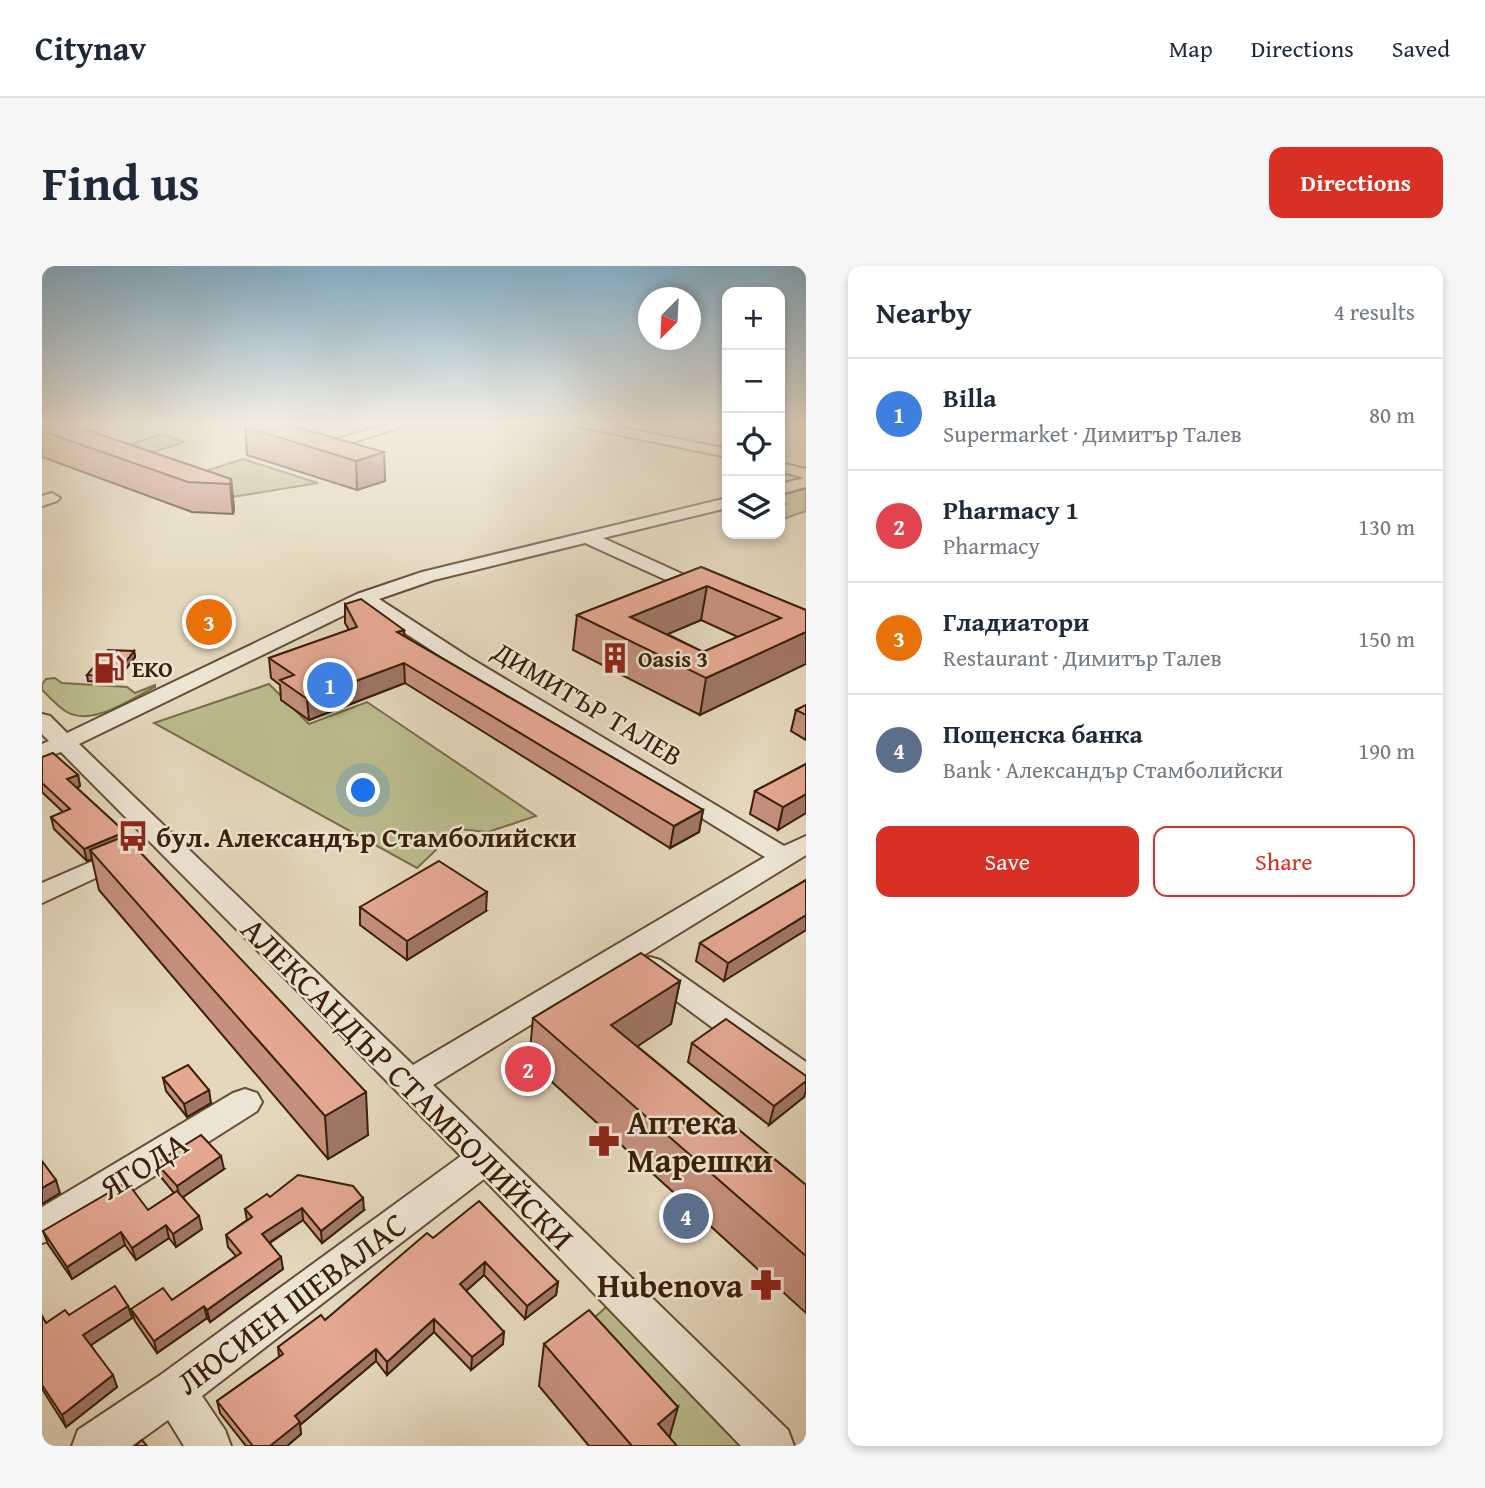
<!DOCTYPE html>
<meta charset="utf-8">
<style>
:root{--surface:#fff;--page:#f6f6f7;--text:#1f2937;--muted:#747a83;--line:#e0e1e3;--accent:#d93025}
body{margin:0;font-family:"Gentium Book Plus",serif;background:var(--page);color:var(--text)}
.controls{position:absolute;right:21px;top:21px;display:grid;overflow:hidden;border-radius:14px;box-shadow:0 4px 10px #0003}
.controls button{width:63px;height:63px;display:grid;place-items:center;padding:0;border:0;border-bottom:2px solid var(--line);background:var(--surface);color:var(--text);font:35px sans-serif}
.compass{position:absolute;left:596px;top:21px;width:63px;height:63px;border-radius:50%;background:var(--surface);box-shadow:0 4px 10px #0003;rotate:204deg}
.you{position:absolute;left:322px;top:525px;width:24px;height:24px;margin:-18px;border:5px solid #fff;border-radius:50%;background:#1a73e8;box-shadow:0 0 0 10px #1a73e833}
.badge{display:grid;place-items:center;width:46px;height:46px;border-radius:50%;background:var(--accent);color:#fff;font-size:23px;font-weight:700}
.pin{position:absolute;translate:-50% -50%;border:4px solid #fff;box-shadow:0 2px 7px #0006}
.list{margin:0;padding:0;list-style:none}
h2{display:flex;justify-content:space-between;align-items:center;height:91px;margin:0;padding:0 28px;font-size:30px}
h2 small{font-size:23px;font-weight:400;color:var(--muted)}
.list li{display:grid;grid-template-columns:46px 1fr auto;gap:21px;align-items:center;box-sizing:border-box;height:112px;padding:0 28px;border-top:2px solid var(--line)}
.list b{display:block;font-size:26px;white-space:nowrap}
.list p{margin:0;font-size:23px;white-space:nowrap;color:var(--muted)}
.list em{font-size:23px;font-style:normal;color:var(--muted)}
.actions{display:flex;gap:14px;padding:21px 28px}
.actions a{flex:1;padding:16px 0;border:2px solid var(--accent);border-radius:14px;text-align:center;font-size:24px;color:var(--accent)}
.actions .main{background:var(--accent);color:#fff}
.icon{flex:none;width:38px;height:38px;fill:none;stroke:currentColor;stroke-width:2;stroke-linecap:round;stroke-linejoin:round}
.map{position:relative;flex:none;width:764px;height:1180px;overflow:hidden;border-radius:14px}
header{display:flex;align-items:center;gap:42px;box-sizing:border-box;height:98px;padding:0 35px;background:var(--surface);border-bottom:2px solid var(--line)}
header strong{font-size:33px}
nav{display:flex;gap:38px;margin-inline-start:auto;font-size:24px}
.intro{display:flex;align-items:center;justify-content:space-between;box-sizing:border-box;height:168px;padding:0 42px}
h1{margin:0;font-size:49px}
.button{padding:18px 32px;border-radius:14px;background:var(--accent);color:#fff;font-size:24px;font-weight:700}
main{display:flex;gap:42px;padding:0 42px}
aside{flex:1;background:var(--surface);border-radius:14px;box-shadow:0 4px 10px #0003}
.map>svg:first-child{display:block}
.green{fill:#bbbc8d;stroke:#7a6e4a;stroke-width:2}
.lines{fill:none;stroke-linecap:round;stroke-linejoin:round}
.minor-casing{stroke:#644e34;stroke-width:4}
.minor{fill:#ede5d4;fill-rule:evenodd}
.wall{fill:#c5907e;stroke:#3a2007;stroke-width:2;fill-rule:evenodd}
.shaded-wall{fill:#a07667;stroke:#3a2007;stroke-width:2}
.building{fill:#e5a893;stroke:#3a2007;stroke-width:2;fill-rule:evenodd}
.labels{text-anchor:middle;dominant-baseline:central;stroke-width:5;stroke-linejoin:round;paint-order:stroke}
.far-poi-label{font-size:23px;font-weight:bold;fill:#3a2007;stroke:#ede5d4;text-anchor:start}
.street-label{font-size:28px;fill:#3a2007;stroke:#ede5d4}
.poi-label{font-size:28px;font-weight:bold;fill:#3a2007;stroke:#ede5d4;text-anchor:start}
.near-street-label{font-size:33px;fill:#3a2007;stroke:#ede5d4}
.near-poi-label{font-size:33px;font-weight:bold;fill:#3a2007;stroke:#ede5d4;text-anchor:start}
</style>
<header>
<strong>Citynav</strong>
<nav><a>Map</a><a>Directions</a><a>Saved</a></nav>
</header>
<div class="intro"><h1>Find us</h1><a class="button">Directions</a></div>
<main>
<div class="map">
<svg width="764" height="1180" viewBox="0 0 764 1180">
<rect width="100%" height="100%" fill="#e4d7bd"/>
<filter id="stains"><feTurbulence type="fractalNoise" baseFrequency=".00286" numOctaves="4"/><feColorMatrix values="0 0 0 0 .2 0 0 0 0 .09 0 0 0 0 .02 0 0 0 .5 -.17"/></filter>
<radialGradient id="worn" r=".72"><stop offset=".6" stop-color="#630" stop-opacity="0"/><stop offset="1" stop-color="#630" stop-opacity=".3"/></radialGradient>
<!-- green -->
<g class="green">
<polygon points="119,168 142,176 80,197 56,190"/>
<polygon points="201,193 276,217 178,233 125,217"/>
<polygon points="764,223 764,245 738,254 738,241 744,238 738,234 738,229"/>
<path d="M13,412L20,417L85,421L93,427L113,419V421C90,432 51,461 25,446C16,441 8,431 0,424V418L4,413Z"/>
<polygon points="227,418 267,458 325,436 494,550 446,566 416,563 375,602 112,457"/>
<polygon points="571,1035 715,1180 627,1180 525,1076"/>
</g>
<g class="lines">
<defs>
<g id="minor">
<polygon points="354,156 374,156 278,187 268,187 266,184 268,181"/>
<polygon points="528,156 553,156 685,183 685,191 535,160"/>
<polygon points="738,197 764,203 764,221 738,228 738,218 762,212 738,205"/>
<polygon points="10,227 18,232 15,235 0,240 0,230"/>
<path d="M685,232V242L561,272L669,321L672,325L669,329H657L543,277L392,314L337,333L428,392L742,580L764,570V589L391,819L746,1164L752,1180H699L442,913L160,1130L183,1164L189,1180H142L126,1154L90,1180H30L36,1164L117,1110L419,890L19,486L0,493V478L7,475L0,468V448L8,450L25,467L315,328L380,306ZM321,340L414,400L723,591L371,799L37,478Z"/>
<polygon points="51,595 60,597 64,603 60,609 0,637 0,617"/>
<polygon points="608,691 618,694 764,796 764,826 752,822 598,708 593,701 598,694"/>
<polygon points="203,823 215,827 220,836 215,845 13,973 0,977 0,941 191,827"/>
</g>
</defs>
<!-- minor casing -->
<use href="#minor" class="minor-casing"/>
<!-- minor -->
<use href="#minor" class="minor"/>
</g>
<!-- wall -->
<g class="wall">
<polygon points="0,160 189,213 192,243 191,248 150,246 0,191"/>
<polygon points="203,161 342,186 343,215 315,224 205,189"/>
<path d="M659,301L764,344L658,449L531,384L535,349ZM659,354L696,371L661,386L625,368Z"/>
<polygon points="303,338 362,370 661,544 657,566 628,582 363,417 267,454 239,434 238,419 229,412 227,392 307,364 303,357"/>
<polygon points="92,385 93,391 73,417 46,415 45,409"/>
<polygon points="764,439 764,474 749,465 754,444"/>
<polygon points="0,491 36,509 38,520 35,522 83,566 84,570 326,869 286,893 57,624 50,593 45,595 12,563 9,551 21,546 0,526"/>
<polygon points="764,498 736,564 708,548 713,525"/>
<polygon points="764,614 682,715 654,695 658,677"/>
<polygon points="318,641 444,645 365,694 318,659"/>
<polygon points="638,715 629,758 595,780 764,919 764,1047 487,795 491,752"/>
<polygon points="650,777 762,831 727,859 646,796"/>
<polygon points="121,812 169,837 145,851 124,825"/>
<polygon points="114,897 182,903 141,931 160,963 134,981 127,972 94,994 83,979 30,1013 6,978 1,965 106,944 132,927 118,910"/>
<polygon points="228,931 322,944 280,977 261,954 228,977 241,1003 168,1056 165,1052 115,1087 93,1055 89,1043 130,1034 194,990 186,981 184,969 205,954 203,943"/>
<polygon points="391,972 516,1016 514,1029 483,1053 442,1009 424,1025 461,1078 429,1104 392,1066 345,1109 334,1095 258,1159 259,1168 245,1180 204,1180 178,1147 175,1135 237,1091 236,1081 283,1054"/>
<polygon points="86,1040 90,1052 49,1079 75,1121 24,1161 0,1123 0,1050 4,1057 27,1049"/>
<polygon points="502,1078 634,1180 547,1180 497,1120"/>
</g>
<!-- shaded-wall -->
<g class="shaded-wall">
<polygon points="342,186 343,215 315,224 314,195"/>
<polygon points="189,213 192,243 191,248 188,218"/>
<polygon points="665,320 659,354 598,380 588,351"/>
<polygon points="362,364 363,383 355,366"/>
<polygon points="764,366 764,398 658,449 664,412"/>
<polygon points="92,385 93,391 73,417 72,411"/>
<polygon points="362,397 363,417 267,454 265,433"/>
<polygon points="36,509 38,520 28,525 25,513"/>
<polygon points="764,528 764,547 736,564 741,541"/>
<polygon points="661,544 657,566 628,582 632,560"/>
<polygon points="83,566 85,579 48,584 50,593 45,595 42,583"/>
<polygon points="445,626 444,645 365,694 365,675"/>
<polygon points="764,649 764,664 682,715 686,697"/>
<polygon points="638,715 629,758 563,802 569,759"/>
<polygon points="764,815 764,825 762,831 727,859 732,840"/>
<polygon points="167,824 169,837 145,851 142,838"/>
<polygon points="324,826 326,869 286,893 283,850"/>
<polygon points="179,890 182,903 138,933 135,920"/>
<polygon points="14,914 18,927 0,938 0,922"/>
<polygon points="321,932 322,944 280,977 279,965"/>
<polygon points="260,942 261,954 222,980 220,968"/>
<polygon points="157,950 160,963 134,981 131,968"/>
<polygon points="124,959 127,972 94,994 90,982"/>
<polygon points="79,966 83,979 30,1013 25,1001"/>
<polygon points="239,991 241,1003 168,1056 165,1044"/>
<polygon points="443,996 442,1009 417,1031 418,1018"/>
<polygon points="516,1016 514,1029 483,1053 485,1040"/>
<polygon points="86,1040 90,1052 46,1081 41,1069"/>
<polygon points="162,1040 165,1052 115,1087 112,1075"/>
<polygon points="392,1053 392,1066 345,1109 345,1096"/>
<polygon points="462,1066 461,1078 429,1104 430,1091"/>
<polygon points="334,1083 334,1095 258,1159 259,1168 245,1180 228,1180 253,1150"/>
<polygon points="71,1109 75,1121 24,1161 20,1149"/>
<polygon points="636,1141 625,1180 616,1158"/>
</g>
<!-- building -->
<g class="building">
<polygon points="15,156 22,156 189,213 188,218 146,216 0,165 0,160"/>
<polygon points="204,156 236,156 342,186 314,195 203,161"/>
<path d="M659,301L764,344V366L664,412L535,349ZM665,320L739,352L661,386L588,351Z"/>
<polygon points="319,333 362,364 355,366 661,544 632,560 362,397 265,433 238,414 252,409 227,392 315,361 303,338"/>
<polygon points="66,384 92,385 72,411 45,409"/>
<polygon points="764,439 764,449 754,444"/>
<polygon points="11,487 36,509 25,513 83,566 42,583 9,551 28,543 0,517 0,491"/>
<polygon points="764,498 764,528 741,541 713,525"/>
<polygon points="83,570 324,826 283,850 48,584"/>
<polygon points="397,595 445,626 365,675 318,641"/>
<polygon points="764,614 764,649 686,697 658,677"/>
<polygon points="599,687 638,715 569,759 764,919 764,990 491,752"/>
<polygon points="684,753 764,810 764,815 732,840 650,777"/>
<polygon points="146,799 167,824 142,838 121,812"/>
<polygon points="159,869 179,890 135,920 114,897"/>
<polygon points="0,895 14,914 0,922"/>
<polygon points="256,909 311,920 321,932 279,965 260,942 220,968 239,991 165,1044 162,1040 112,1075 89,1043 121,1022 130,1034 199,987 184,969 210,951 203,943 225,928 228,931"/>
<polygon points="85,916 106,944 135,925 157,950 131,968 124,959 90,982 79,966 25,1001 1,965"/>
<polygon points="437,935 516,1016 485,1040 443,996 418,1018 462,1066 430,1091 392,1053 345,1096 334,1083 253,1150 258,1156 228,1180 211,1180 175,1135 241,1088 236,1081 279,1049 283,1054 385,967 391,972"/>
<polygon points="73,1020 86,1040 41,1069 71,1109 20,1149 0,1119 0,1050 4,1057 23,1044 27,1049"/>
<polygon points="547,1044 636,1141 616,1158 635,1180 590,1180 502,1078"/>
<polygon points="100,1174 105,1180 93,1180"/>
</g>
<!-- sky -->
<linearGradient id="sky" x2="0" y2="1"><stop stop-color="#87b6d3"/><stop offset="0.49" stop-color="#f3ede1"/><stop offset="1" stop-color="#f3ede1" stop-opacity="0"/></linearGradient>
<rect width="764" height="321" fill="url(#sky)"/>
<!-- icons -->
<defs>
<symbol id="building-bare" viewBox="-9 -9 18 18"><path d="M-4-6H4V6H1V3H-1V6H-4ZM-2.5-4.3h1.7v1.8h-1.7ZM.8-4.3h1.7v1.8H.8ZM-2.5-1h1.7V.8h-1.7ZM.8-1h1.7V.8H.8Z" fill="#8f2418" stroke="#ede5d4" stroke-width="2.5" paint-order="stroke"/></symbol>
<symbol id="fuel-bare" viewBox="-9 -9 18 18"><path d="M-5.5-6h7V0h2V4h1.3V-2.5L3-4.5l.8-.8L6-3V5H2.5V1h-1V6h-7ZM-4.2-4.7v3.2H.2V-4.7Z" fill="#8f2418" stroke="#ede5d4" stroke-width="2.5" paint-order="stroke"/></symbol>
<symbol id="bus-bare" viewBox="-9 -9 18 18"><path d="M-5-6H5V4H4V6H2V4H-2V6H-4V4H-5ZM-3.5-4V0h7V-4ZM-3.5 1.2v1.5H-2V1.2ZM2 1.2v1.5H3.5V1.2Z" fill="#8f2418" stroke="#ede5d4" stroke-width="2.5" paint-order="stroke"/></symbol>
<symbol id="pharmacy-bare" viewBox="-9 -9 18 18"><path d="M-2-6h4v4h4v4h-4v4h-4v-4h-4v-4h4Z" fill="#8f2418" stroke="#ede5d4" stroke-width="2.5" paint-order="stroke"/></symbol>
</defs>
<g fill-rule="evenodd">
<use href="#building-bare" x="551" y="370" width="44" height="44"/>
<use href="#fuel-bare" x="45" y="380" width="44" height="44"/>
<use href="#bus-bare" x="69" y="548" width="44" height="44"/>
<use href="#pharmacy-bare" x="540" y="853" width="44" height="44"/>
<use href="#pharmacy-bare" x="702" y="997" width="44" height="44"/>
</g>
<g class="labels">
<!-- far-poi labels -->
<g class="far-poi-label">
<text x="596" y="392">Oasis 3</text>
<text x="90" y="402">EKO</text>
</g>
<!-- street labels -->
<g class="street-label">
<text transform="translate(546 437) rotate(31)">ДИМИТЪР ТАЛЕВ</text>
</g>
<!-- poi labels -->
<g class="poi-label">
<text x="114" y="570">бул. Александър Стамболийски</text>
</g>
<!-- near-street labels -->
<g class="near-street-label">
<text transform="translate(366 817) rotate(45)">АЛЕКСАНДЪР СТАМБОЛИЙСКИ</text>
<text transform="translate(101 899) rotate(-32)">ЯГОДА</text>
<text transform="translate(249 1037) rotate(-37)">ЛЮСИЕН ШЕВАЛАС</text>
</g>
<!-- near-poi labels -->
<g class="near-poi-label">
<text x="585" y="856">Аптека<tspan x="585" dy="38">Марешки</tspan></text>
<text x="701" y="1019" text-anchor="end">Hubenova</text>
</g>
</g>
<rect width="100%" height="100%" filter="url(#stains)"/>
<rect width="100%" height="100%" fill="url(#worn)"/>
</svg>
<div class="controls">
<button>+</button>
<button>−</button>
<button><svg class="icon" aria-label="locate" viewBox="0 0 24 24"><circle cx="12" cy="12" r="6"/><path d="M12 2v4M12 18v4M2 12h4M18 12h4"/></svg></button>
<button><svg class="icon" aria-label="layers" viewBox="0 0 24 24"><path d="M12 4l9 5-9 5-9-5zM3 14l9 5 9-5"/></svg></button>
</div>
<svg class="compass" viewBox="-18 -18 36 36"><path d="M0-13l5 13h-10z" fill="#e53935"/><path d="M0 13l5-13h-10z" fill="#747a83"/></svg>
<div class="you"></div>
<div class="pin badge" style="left:288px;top:419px;background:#3f7fe0">1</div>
<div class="pin badge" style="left:486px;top:803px;background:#e0444e">2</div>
<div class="pin badge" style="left:167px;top:356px;background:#e8710a">3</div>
<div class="pin badge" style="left:644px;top:950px;background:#5c6f8a">4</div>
</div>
<aside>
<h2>Nearby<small>4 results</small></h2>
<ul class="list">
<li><span class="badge" style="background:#3f7fe0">1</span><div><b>Billa</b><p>Supermarket · Димитър Талев</p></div><em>80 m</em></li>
<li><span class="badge" style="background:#e0444e">2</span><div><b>Pharmacy 1</b><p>Pharmacy</p></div><em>130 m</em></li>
<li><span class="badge" style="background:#e8710a">3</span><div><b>Гладиатори</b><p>Restaurant · Димитър Талев</p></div><em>150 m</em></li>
<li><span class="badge" style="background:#5c6f8a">4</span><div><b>Пощенска банка</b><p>Bank · Александър Стамболийски</p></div><em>190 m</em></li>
</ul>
<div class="actions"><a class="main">Save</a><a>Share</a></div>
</aside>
</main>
